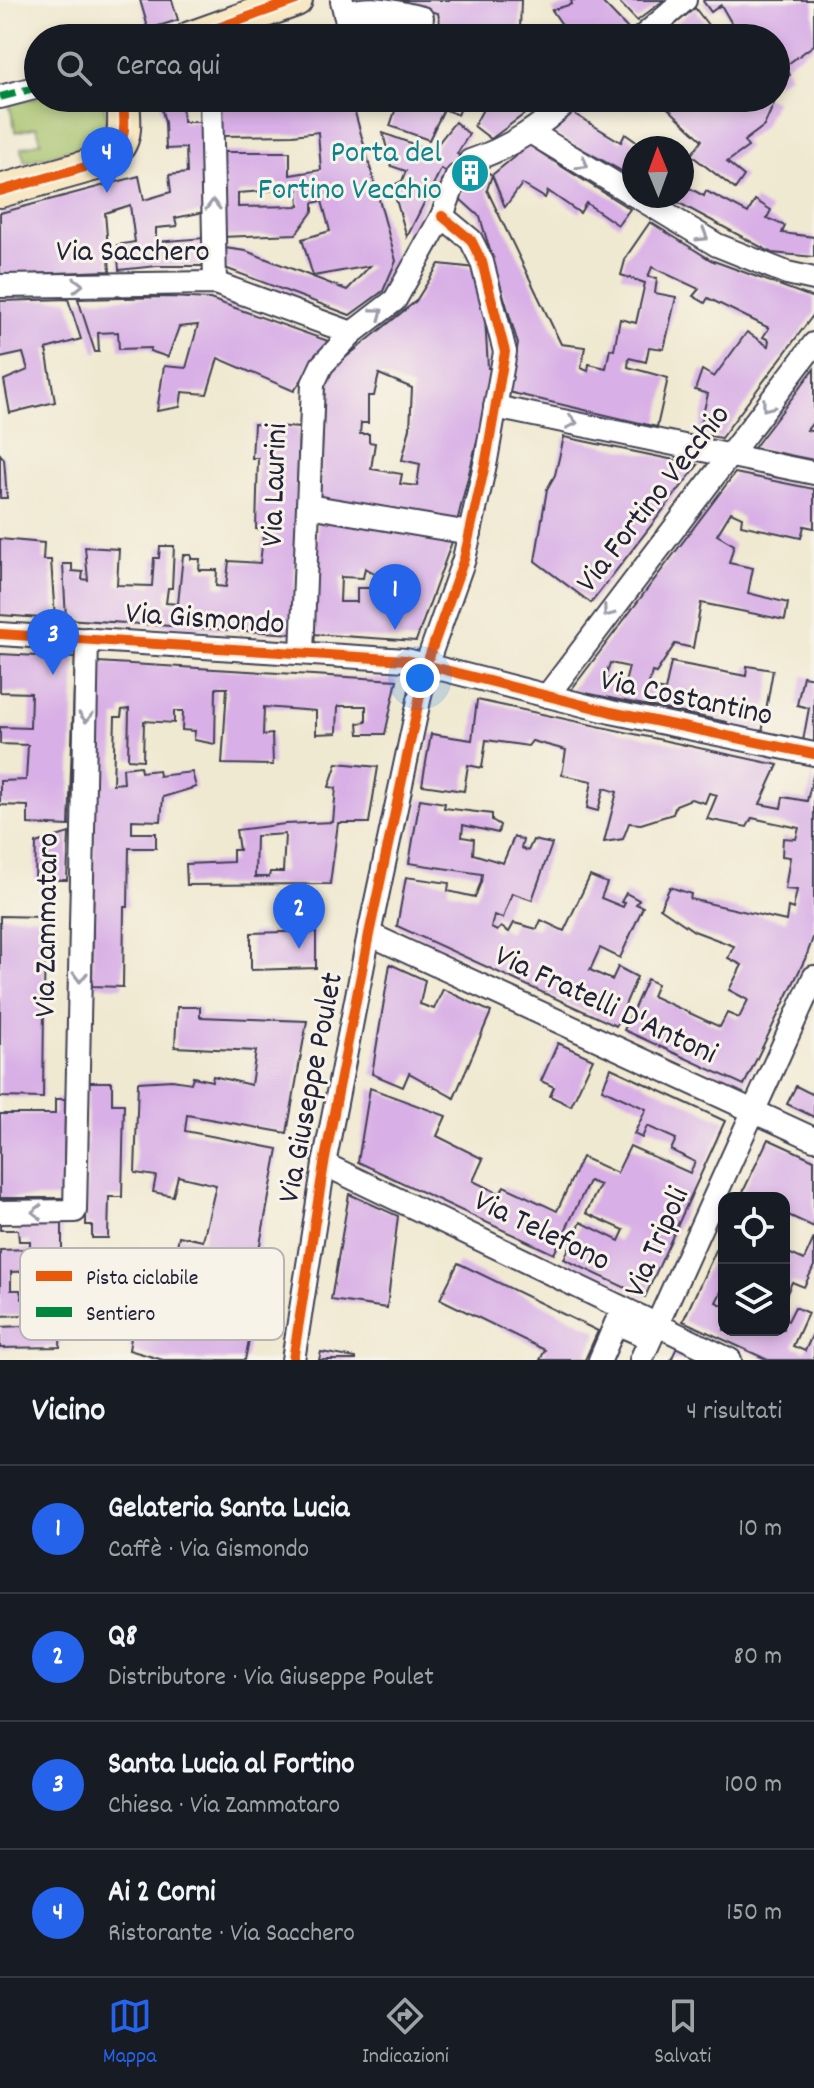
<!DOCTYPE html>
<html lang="it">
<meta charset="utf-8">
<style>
:root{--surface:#171b24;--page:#20242c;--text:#f1f3f6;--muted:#9ea1a6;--line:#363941;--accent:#2563eb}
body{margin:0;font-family:Dekko,sans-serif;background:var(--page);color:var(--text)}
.controls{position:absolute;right:24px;bottom:24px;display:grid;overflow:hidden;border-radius:16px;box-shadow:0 4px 12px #0003}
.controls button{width:72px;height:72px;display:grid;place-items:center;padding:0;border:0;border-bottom:2px solid var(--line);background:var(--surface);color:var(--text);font:40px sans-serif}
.compass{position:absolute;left:622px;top:136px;width:72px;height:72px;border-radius:50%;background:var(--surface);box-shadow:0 4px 12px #0003;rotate:359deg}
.you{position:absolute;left:420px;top:678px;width:28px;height:28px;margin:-20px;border:6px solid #fff;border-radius:50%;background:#1a73e8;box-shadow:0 0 0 12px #1a73e833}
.badge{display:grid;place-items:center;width:52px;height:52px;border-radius:50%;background:var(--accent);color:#fff;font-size:26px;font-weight:700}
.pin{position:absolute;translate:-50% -66px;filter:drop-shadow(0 2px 4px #0008)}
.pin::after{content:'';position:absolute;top:42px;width:28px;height:24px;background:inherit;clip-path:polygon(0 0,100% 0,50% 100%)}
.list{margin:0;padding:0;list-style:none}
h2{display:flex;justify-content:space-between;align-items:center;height:104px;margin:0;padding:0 32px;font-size:34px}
h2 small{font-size:26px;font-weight:400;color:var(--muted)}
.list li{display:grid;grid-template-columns:52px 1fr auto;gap:24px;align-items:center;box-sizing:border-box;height:128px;padding:0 32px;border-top:2px solid var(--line)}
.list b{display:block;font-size:30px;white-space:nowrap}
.list p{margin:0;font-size:26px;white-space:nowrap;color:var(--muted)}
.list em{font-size:26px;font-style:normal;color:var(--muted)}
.icon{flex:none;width:44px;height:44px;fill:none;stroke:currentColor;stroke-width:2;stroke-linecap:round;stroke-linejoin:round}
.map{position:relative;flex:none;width:814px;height:1360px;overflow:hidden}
.search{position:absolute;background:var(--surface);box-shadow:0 4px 12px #0003;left:24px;right:24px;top:24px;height:88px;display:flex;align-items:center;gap:20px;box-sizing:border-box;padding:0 28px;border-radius:44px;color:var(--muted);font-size:30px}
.sheet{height:616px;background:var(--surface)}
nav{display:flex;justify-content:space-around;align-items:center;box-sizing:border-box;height:112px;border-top:2px solid var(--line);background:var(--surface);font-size:22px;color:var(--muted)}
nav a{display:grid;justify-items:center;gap:4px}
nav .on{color:var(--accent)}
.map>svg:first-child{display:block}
.green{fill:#a3bf66;stroke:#627050;stroke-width:2}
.building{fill:#d8afe6;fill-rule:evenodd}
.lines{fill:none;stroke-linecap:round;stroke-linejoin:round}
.street-casing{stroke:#414052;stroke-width:26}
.secondary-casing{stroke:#414052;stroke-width:36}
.street{stroke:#fff;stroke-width:22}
.secondary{stroke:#f7e8c3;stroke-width:32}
.quiet{stroke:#00873e;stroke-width:8;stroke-dasharray:16 8;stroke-linecap:butt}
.cycleway-casing{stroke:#f7f3e8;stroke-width:15}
.cycleway{stroke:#e8590c;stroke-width:10}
.oneway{stroke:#9c9ca7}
.labels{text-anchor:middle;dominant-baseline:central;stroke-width:6;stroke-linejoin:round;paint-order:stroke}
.culture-label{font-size:32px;fill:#0d838f;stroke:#f7f3e8;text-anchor:end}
.street-label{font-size:32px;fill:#22223b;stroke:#f7f3e8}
.key{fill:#f7f3e8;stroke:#b7b4b4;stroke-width:2}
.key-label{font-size:22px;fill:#22223b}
</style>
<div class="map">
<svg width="814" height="1360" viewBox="0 0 814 1360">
<rect width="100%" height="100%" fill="#f7f3e8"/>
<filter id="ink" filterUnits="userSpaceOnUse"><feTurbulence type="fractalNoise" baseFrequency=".0125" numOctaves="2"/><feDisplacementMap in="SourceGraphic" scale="16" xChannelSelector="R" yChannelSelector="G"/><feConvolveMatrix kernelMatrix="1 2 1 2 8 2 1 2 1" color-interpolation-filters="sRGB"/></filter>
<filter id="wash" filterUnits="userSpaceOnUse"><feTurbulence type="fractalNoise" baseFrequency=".006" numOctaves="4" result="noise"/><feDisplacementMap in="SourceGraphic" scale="32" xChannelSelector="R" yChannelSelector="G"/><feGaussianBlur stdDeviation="1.8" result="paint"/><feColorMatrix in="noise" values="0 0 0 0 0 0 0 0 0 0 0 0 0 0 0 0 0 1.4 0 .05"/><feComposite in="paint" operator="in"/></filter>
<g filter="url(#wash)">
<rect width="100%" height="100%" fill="#f0e9d1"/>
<!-- green -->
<path class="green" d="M38,98H102C106,113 111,130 99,142L25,162L21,148L41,142L37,127L16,132L9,104Z"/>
<g id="blocks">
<!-- building -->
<g class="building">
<polygon points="140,0 172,0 178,20 155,27 153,36 135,38 134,35 142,33 147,24"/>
<polygon points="378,0 521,0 520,30 527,38 408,38 394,28 396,21 419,34 427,25 442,34 438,13"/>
<polygon points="571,0 600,0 628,29 617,38 571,38 552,10 572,4"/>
<polygon points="617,0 664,0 637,21"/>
<polygon points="704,0 814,0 814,45 785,66 790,75 776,84 776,67 783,62 776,48 776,38 740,38 721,5 711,12 703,1"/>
<polygon points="695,8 718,38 659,38 674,25"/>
<polygon points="331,27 334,38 291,38 291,37"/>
<polygon points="159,98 182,98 183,122 202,122 204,212 175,218 177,226 156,228 156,242 204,238 205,266 157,266 119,270 117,245 135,242 130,205 105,213 110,271 0,275 0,213 139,176 144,200 171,192 169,175 187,173 186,148 166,149 165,123"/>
<path d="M256,98H280L281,106H298L296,98H304L307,107H311L310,98H351L396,261L383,291L350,315L225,268L224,248L246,251L347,290L370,266L313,276L302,239L330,231L322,201L313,203V211L296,234L221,237L220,152H290V175L321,170L318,132L293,135L219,136L218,106H256ZM291,189L298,190L299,206L238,207V193Z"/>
<polygon points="388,98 465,98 458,115 444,109 429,140 390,126 395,111"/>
<polygon points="489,98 546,98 491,139 474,126"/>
<polygon points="657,98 768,98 775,101 764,126 744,141 748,147 727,162 744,176 735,189 691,155 702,140"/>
<polygon points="571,112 621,142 625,134 645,148 634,148 634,178 549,131"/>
<polygon points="455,122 469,134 457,154 492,175 487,190 561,344 585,347 581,368 588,371 589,364 606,368 610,349 614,350 620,319 636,323 645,283 621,275 626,257 650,222 711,260 814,298 814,314 721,438 698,434 708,394 695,390 702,370 714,377 747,332 768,346 769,340 763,337 769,328 708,298 705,303 693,296 699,289 652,267 648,277 657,278 655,293 676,297 664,349 649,347 646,362 629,358 628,367 668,378 657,427 508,392 518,344 480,217 459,198 468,181 441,169 407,237 392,186 402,181 406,171 391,166 383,133 432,151"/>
<polygon points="529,145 564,168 630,209 618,225 586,203 580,213 548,191 545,198 522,184 505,207 492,175"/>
<polygon points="682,184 704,196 706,191 748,213 755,200 771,210 767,218 785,226 782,233 814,237 814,257 772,253 666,196 682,196"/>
<path d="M439,264L476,268L490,317L485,318L488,368H495L457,522L320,500L325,374L416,301ZM379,374L412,388L410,428L402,460L420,464L417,486L400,484L402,474L371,469L375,443L369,442V434H360L361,423H368V396H374Z"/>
<polygon points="168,297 210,299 328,341 294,391 218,358 207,394 182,392 180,407 157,411 164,366 186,368 198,325 179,327 168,357 150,351 151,348 119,349 118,332 98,333 99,352 95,352 78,299"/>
<polygon points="68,299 81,339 46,349 55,402 10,413 4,380 28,370 23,353 0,358 0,301"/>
<polygon points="814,369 814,421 807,430 814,432 814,460 754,448"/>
<polygon points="254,424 299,428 293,634 66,619 63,564 72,564 72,571 83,572 82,579 88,580 85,547 119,549 117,585 152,586 154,558 159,558 160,546 174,546 172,588 168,588 166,603 178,604 183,555 191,555 191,559 200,559 199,570 217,570 216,586 226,587 229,561 260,563 263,538 272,538 272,530 256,529 258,458 252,458"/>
<polygon points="564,437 698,465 591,603 535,561 547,489 555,475"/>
<polygon points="0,454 4,459 7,498 0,498"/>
<path d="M735,473L814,489V528L804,526L801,538L741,525L742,517L731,512L717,535L734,545L729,563L753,568L748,593L788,603L785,620L701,603L693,648L675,644L656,673L652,672L648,687L665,691L671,662L746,676L747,666L773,670L762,733L726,726L727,722L571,690ZM610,663L629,667L625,683L605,678Z"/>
<path d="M318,516L453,539L416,641L313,634ZM365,568L376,574L374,588H357V602H340L341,577L363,578Z"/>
<polygon points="0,539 44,543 43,560 51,560 55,619 0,615"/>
<polygon points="0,654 75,658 69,826 28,824 28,806 0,805 0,781 26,780 28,745 0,744 0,727 30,728 31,693 0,692"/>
<polygon points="97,662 397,680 385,734 359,734 358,723 366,722 366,706 338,706 337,733 316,734 316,711 264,707 263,735 272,734 273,765 222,764 227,688 216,688 215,744 194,740 195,731 182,730 183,711 174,711 174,723 144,721 143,760 128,759 129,709 122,710 121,717 115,717 113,784 124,783 123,768 140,766 141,772 158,770 159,776 192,772 196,787 163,797 161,821 132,820 132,833 156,833 156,848 129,848 128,907 124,907 123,987 92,986"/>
<polygon points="803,676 814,678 814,743 803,741 809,708 797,705"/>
<polygon points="477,700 778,765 760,804 781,808 783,797 807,801 814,772 814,935 806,957 744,1085 624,1030 647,979 657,984 652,996 720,1027 727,1013 739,1018 748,1000 729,990 742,965 728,958 734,946 694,931 660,908 670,887 691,894 690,899 786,921 788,907 793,909 797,890 785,889 790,857 782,856 783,838 796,839 799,828 752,818 747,827 707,819 717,795 709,793 705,803 691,799 676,805 673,814 641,824 629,823 623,839 604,842 617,792 604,788 598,811 587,808 592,781 562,775 566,750 532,741 528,746 486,740 482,768 468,765 464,791 422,785 431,734 472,740"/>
<path d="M337,763L378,767L369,823H338L330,884L187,885L186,864L233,862V850H239L236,830L285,824L333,822L336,788L329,787ZM285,834L283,872H270L269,877H255L256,836Z"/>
<polygon points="420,799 445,803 444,808 492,814 492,820 500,825 498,833 463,825 462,837 474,839 473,854 503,863 514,837 523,840 521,848 528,851 533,840 552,844 532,900 512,893 503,918 494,915 491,928 497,931 501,927 509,932 514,923 537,929 541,920 564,931 590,876 607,883 601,898 623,907 625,903 621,902 626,893 639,900 636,904 643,907 620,958 600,948 590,970 612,980 618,967 637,977 616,1026 397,926 406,877 449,883 448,891 475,897 481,882 482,874 409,863"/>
<polygon points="69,833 67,880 35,880 36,843"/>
<polygon points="0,916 45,917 43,1098 0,1097"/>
<polygon points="316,931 316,968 251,970 251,933"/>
<polygon points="390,964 425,980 420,1004 434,1009 443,989 491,1012 454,1098 409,1073 403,1087 372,1074"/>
<polygon points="177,1007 200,1007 200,1017 307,1021 287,1133 187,1115 185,1131 278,1149 245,1324 252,1325 245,1360 163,1360 129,1350 137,1301 123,1298 132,1249 175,1256 179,1236 203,1241 216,1185 178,1176 173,1196 153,1192 156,1176 135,1173 138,1082 172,1080 191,1083 193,1077 212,1081 213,1076 251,1085 256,1051 175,1047"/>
<polygon points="558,1043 593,1059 571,1106 550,1096 554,1087 541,1081"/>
<polygon points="611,1068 725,1121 645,1297 564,1259 581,1222 619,1241 624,1230 586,1213 600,1185 589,1181 554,1254 358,1162 370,1088 446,1116 437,1136 483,1159 473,1181 500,1194 504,1186 557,1211 582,1157 617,1173 630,1146 690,1173 695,1162 671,1150 676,1139 647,1126 642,1138 634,1134 646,1109 602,1089"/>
<polygon points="88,1082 112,1082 112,1104 124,1104 122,1197 109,1197 108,1238 92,1238 92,1225 86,1225"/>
<polygon points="796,1086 814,1095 814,1117 787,1104"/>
<polygon points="55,1099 65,1099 64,1198 0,1198 0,1114 55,1114"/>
<polygon points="768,1139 814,1160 814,1227 784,1213 784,1198 740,1198"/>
<polygon points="349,1194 398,1216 387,1308 331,1300"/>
<polygon points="62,1220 62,1259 37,1260 37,1271 11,1272 11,1290 20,1290 22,1299 62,1298 60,1347 0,1348 0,1327 47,1325 48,1314 0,1316 0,1250 30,1249 30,1241 19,1241 18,1230 0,1230 0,1222"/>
<polygon points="724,1233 724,1286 716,1302 724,1306 724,1330 784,1330 784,1319 788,1321 795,1307 808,1313 793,1346 805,1351 814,1331 814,1360 768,1360 683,1321"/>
<polygon points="814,1238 814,1266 804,1287 792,1282 784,1300 784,1251 804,1260"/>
<polygon points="458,1263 598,1331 585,1360 540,1360 545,1350 440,1299"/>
<polygon points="677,1347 702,1360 671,1360"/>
<polygon points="321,1352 356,1358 356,1360 319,1360"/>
</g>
</g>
</g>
<g filter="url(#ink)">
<use href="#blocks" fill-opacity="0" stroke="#414052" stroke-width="2"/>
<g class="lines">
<defs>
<g id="street">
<polyline points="342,1 351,38"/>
<path d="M345,14C372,4 395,12 422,18"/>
<polyline points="641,38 685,0"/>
<polyline points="0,97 38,87"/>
<polyline points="211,98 215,283"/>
<polyline points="532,133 634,195"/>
<path d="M470,161C512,147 539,127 572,98"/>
<polyline points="636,196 717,245 787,273 814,279"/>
<polyline points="0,286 215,283 352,333 395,300 442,216 457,176"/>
<polyline points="495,407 814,473"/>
<polyline points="308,506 470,533"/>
<polyline points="0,634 406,660 611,712 814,754"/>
<polyline points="302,653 313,384 322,365 352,333"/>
<polyline points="547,696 814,344"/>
<polyline points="369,934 814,1139"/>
<polyline points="324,1164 730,1360"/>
<polyline points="0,1212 75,1211 87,639"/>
<polyline points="293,1360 324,1164 369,934 427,663 464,559 486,460 505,352 482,262 471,240 442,216"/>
<polyline points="600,1360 616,1323 650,1338"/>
<polyline points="641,1360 814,977"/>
</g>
<g id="secondary">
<polyline points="190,38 296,0"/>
<path d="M0,191L96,164C129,147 125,131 123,98"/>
</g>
</defs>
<!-- street casing -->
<use href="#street" class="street-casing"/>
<!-- secondary casing -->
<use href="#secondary" class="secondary-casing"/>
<!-- street -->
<use href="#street" class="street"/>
<!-- secondary -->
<use href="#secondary" class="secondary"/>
<!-- quiet -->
<polyline class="quiet" points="0,97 38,87"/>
<defs>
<g id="cycleway">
<polyline points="190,38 296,0"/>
<path d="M0,191L96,164C129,147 125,131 123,98"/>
<polyline points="0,634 406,660 611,712 814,754"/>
<polyline points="293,1360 324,1164 369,934 427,663 464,559 486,460 505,352 482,262 471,240 442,216"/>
</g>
</defs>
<!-- cycleway casing -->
<use href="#cycleway" class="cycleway-casing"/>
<!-- cycleway -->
<use href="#cycleway" class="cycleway"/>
</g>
<!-- one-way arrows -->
<defs><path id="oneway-chevron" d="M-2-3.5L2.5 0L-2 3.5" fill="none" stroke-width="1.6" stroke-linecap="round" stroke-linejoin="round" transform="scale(2)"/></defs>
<g class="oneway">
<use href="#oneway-chevron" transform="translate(583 164) rotate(31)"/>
<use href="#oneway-chevron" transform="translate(213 205) rotate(-91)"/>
<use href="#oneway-chevron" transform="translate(703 236) rotate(31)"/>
<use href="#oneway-chevron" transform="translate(78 285) rotate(-1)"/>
<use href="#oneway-chevron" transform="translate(378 313) rotate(-37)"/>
<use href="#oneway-chevron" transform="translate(767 406) rotate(127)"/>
<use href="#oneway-chevron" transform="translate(572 422) rotate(12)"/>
<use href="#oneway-chevron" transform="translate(608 612) rotate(127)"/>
<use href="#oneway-chevron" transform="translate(86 717) rotate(91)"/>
<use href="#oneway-chevron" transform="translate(80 977) rotate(91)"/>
<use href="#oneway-chevron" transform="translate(37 1212) rotate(179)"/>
</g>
</g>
<!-- icons -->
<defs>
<symbol id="building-disc" viewBox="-11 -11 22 22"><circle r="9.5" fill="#0f9aa8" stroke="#f7f3e8"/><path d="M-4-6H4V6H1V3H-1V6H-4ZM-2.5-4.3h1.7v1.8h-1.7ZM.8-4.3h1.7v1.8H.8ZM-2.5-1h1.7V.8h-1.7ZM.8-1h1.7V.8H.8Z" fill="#fff"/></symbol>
</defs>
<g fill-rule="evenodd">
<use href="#building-disc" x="448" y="151" width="44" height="44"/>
</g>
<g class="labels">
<!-- culture labels -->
<g class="culture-label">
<text x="442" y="155">Porta del<tspan x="442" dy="37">Fortino Vecchio</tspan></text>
</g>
<!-- street labels -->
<g class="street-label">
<text x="133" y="254">Via Sacchero</text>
<text transform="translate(277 485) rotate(-88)">Via Laurini</text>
<text transform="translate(655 500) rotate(-52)">Via Fortino Vecchio</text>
<text transform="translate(205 621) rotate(4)">Via Gismondo</text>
<text transform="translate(686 700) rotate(12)">Via Costantino</text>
<text transform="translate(49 925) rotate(-89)">Via Zammataro</text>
<text transform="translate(605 1007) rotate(25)">Via Fratelli D'Antoni</text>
<text transform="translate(313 1088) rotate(-79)">Via Giuseppe Poulet</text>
<text transform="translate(541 1233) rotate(26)">Via Telefono</text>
<text transform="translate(659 1243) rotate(-66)">Via Tripoli</text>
</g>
</g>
<!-- legend -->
<rect x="20" y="1248" width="264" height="92" rx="12" class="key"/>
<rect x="36" y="1271" width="36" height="10" fill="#e8590c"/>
<rect x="36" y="1307" width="36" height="10" fill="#00873e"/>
<g class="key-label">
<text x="86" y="1284">Pista ciclabile</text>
<text x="86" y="1320">Sentiero</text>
</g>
</svg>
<div class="controls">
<button><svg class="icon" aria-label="locate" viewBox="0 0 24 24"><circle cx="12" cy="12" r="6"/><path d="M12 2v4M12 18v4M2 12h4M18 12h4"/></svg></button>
<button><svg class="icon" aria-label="layers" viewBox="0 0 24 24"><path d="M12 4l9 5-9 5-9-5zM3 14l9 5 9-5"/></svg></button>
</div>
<svg class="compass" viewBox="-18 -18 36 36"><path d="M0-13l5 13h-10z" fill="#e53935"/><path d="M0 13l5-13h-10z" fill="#9ea1a6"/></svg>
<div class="you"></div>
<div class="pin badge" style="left:395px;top:630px">1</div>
<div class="pin badge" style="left:299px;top:949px">2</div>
<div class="pin badge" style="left:53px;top:675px">3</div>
<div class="pin badge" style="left:107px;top:193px">4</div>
<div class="search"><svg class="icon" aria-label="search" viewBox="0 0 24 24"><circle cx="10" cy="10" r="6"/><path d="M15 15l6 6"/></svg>Cerca qui</div>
</div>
<section class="sheet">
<h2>Vicino<small>4 risultati</small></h2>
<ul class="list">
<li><span class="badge">1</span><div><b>Gelateria Santa Lucia</b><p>Caffè · Via Gismondo</p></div><em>10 m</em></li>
<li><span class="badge">2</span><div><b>Q8</b><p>Distributore · Via Giuseppe Poulet</p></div><em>80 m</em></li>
<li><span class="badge">3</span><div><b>Santa Lucia al Fortino</b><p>Chiesa · Via Zammataro</p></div><em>100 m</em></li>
<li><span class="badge">4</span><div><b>Ai 2 Corni</b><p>Ristorante · Via Sacchero</p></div><em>150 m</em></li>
</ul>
</section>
<nav>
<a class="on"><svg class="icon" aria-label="map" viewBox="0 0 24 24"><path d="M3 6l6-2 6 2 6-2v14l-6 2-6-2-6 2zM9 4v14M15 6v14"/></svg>Mappa</a>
<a><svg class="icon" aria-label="directions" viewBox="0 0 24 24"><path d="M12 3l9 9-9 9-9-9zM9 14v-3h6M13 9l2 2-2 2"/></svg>Indicazioni</a>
<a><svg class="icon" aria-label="saved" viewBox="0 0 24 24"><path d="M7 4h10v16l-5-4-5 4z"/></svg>Salvati</a>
</nav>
